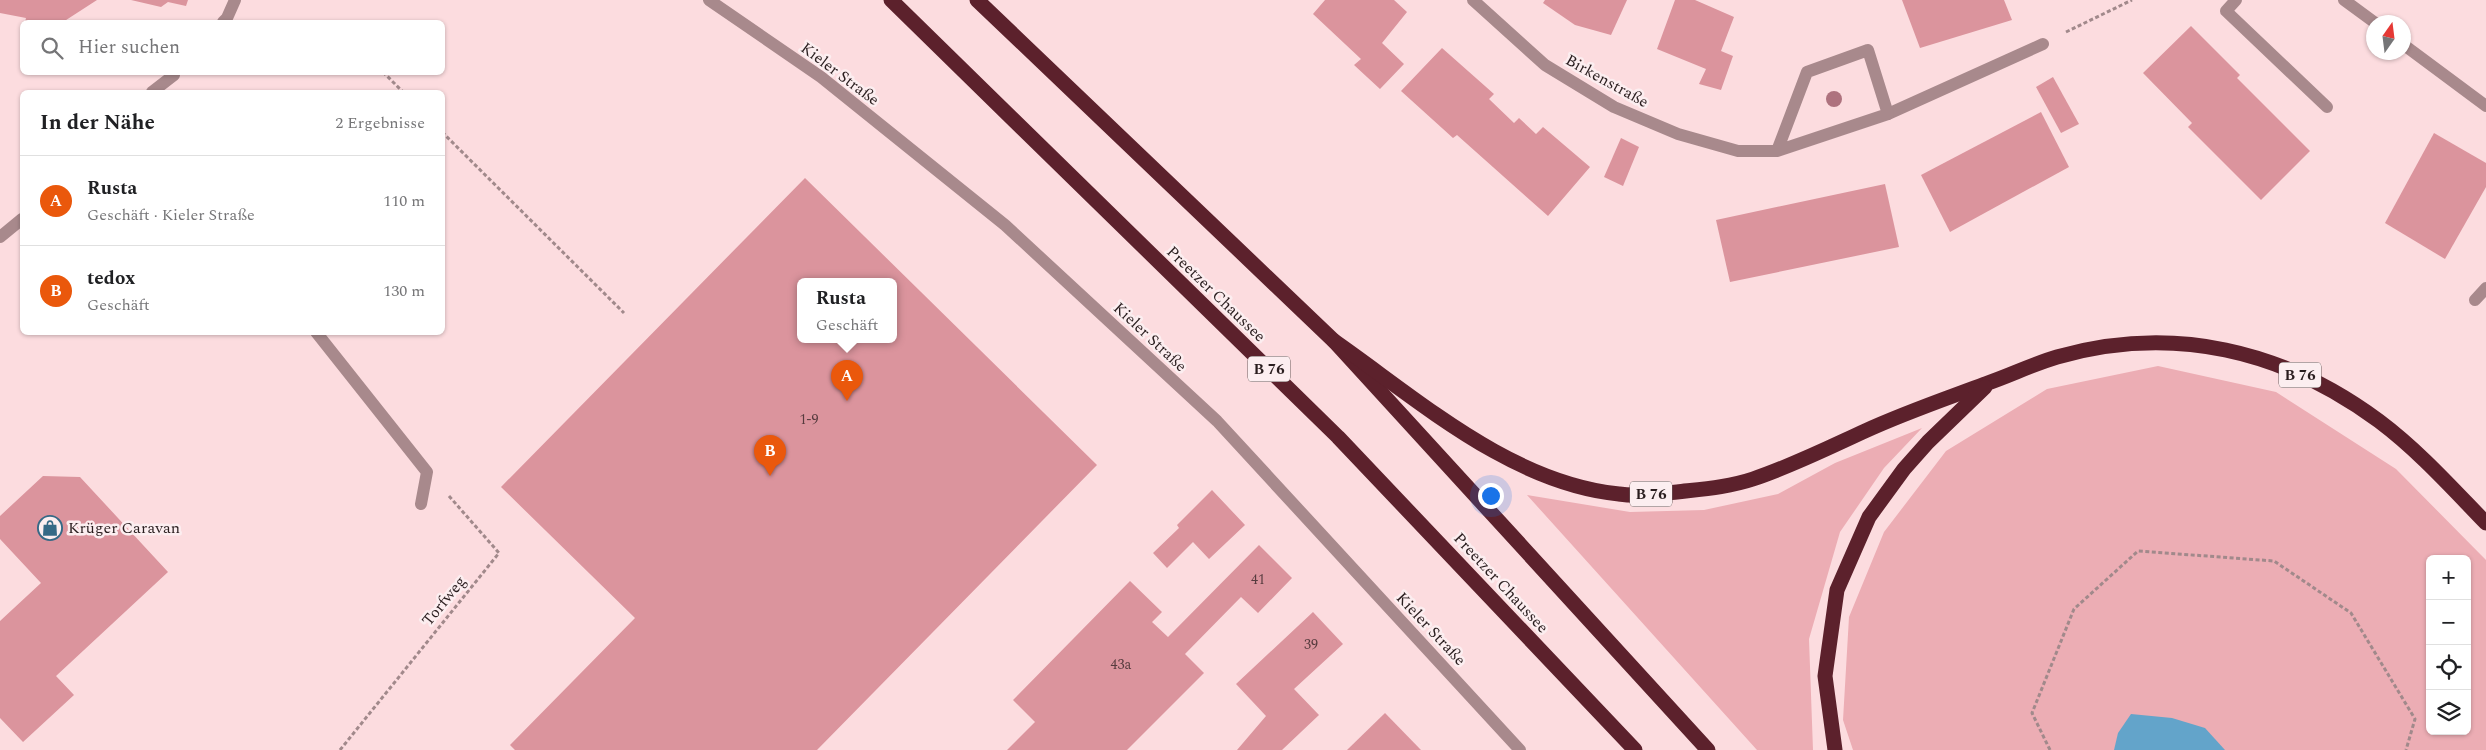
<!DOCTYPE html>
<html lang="de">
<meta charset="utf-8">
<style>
:root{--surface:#fff;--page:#f6f6f6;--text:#202124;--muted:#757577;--line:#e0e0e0;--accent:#ea580c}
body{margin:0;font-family:Spectral,serif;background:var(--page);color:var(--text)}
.controls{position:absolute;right:15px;bottom:15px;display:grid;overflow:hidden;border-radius:8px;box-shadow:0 1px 4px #0004}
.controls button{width:45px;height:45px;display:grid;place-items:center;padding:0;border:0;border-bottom:1px solid var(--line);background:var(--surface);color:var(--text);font:25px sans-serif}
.compass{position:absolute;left:2366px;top:15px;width:45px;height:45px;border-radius:50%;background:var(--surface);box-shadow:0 1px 4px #0004;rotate:14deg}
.you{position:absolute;left:1490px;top:495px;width:18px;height:18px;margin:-12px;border:4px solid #fff;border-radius:50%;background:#1a73e8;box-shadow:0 0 0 8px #1a73e833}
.badge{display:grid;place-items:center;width:32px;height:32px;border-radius:50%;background:var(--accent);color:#fff;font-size:16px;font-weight:700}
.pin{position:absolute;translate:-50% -41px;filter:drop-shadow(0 1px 2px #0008)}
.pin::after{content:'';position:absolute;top:26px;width:18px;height:15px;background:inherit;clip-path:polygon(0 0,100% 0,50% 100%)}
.popup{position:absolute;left:797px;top:278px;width:100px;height:65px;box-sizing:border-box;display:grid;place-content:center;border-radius:8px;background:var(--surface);filter:drop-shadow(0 1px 4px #0005);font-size:16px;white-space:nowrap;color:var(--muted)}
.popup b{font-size:19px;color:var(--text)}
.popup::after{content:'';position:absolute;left:50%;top:100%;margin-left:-10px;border:10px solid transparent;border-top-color:var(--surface)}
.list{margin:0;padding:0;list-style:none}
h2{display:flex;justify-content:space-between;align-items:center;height:65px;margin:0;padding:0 20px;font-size:21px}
h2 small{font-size:16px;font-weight:400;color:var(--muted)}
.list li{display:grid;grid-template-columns:32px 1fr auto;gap:15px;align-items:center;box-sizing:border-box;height:90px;padding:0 20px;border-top:1px solid var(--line)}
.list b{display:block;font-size:19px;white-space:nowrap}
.list p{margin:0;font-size:16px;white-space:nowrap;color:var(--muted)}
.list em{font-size:16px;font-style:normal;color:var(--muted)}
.icon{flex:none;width:28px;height:28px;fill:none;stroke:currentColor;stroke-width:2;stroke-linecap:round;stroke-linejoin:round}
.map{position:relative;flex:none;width:2486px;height:750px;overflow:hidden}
.search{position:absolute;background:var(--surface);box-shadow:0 1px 4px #0004;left:20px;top:20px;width:425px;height:55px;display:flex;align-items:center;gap:12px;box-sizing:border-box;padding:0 18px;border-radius:8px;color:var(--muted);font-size:19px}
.panel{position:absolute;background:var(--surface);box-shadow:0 1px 4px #0004;left:20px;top:90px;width:425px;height:245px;border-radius:8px}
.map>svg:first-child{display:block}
.green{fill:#ecadb4;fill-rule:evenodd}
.water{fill:#63a4ca}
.building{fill:#db949d;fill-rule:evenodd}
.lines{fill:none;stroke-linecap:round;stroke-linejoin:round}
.path{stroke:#a1898b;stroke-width:3;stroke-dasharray:4 2.5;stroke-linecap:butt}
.lane{stroke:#a8898c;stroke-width:12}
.street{stroke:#a8898c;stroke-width:12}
.highway{stroke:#5c212c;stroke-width:15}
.tree{fill:#ae727e}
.labels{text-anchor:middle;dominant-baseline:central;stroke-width:5;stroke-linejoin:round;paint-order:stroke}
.number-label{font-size:14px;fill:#563b3e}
.shield{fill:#fceef0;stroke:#685c5d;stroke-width:1}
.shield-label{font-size:15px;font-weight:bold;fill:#291d1e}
.street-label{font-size:16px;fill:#291d1e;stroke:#fceef0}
.poi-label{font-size:16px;fill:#291d1e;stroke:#fceef0;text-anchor:start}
</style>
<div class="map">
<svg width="2486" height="750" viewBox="0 0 2486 750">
<rect width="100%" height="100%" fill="#fcdcdf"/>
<!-- green -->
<g class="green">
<path d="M2158,366L2276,392L2396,469L2486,560V750H1853L1843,720L1849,617L1884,532L1946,451L2047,389ZM2430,559H2467V731H2430Z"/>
<polygon points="1922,428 1884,468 1840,532 1809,639 1813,750 1757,750 1527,495 1630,512 1704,510 1778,494 1835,463"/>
</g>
<!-- water -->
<polygon class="water" points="2131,714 2172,718 2205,728 2225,750 2114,750 2118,733"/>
<!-- building -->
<g class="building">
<polygon points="0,0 97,0 63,22 25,22 26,18 0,13"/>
<polygon points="131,0 188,0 186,6 168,2 161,7"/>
<polygon points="1325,0 1394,0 1407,12 1382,43 1404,64 1380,89 1354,65 1361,59 1313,14"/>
<polygon points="1545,0 1627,0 1611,35 1575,25 1543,3"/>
<polygon points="1675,0 1695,0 1734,17 1721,51 1733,56 1721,90 1699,84 1706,69 1657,49"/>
<polygon points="1902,0 2004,0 2012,20 1920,48"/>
<polygon points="2191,26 2240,75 2237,78 2310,151 2261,200 2188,127 2192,123 2143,73"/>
<polygon points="1442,48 1494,94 1489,99 1514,123 1519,118 1536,134 1543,127 1590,167 1548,216 1457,135 1453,138 1401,91"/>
<polygon points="2053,77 2079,124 2061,133 2036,87"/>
<polygon points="2041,112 2069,167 1950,232 1921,175"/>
<polygon points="2434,133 2486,163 2486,187 2445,259 2385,223"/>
<polygon points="1621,138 1639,147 1623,186 1604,177"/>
<path d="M805,178L1097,465L817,750H515L510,745L635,618L501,487ZM801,282H893V340H801Z"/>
<polygon points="1885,184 1899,247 1730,282 1716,220"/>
<polygon points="43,476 80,477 168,572 56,676 74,695 23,742 0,718 0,621 41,583 0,539 0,516"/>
<polygon points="1212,490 1245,525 1209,559 1193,542 1167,568 1153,553 1179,528 1177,525"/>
<polygon points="1259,545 1292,578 1258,613 1241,597 1185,654 1204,673 1127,750 1007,750 1035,722 1013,700 1130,581 1162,612 1152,622 1168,637"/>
<polygon points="1313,612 1343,644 1294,689 1319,715 1282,750 1237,750 1266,716 1236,684"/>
<polygon points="1385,713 1421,750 1347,750"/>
</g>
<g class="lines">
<!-- path -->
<g class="path">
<polyline points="2066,32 2132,0"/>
<polyline points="383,72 403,92"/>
<polyline points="442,132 624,313"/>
<polyline points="340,750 499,553 449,496"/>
<polyline points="2050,750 2032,713 2074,609 2138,551 2274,561 2351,613 2415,719 2406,750"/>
</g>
<!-- lane -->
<g class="lane">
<polyline points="2236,0 2226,11 2327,107"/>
<polyline points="223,22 227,18 235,0"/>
<polyline points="1888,114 2043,44"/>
<polyline points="2475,300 2486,288"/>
<polyline points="316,332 427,472 421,504"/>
</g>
<!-- street -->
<g class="street">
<polyline points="709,0 821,77 1005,225 1217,421 1520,750"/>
<polyline points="1473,0 1545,65 1614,107 1678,134 1738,151 1777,151 1888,114 1868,50 1807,72 1777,151"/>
<polyline points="2344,0 2374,22"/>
<polyline points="2404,45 2486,106"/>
<polyline points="152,92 174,75"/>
<polyline points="0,237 22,219"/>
</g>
<!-- highway -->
<g class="highway">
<polyline points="891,0 1338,437 1635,750"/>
<polyline points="977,0 1334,341 1708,750"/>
<path d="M1334,341C1420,401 1511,483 1619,494C1638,497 1659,494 1677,492C1703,489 1729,487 1753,479C1792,466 1828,448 1865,431C1904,413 1945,399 1985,384C2009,376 2033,364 2057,357C2173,324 2283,350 2379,421C2419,451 2452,488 2486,523"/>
<polyline points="1835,750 1825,676 1837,590 1869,517 1904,469 1928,442 1985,387"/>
</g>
</g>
<!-- trees -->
<circle class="tree" cx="1834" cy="99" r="8"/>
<!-- icons -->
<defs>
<symbol id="shop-ring" viewBox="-11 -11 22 22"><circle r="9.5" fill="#fceef0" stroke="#366986" stroke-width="1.5"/><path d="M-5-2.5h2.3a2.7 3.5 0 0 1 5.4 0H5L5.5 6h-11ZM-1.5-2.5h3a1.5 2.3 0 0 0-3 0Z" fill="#366986"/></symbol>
</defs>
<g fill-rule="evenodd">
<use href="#shop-ring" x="36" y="514" width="28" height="28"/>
</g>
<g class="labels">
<!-- number labels -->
<g class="number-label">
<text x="809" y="419">1-9</text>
<text x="1258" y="579">41</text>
<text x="1311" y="644">39</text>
<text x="1121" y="664">43a</text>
</g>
<!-- shield labels -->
<g class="shield">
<rect x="1248" y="356.5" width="42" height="25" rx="4"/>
<rect x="2279" y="362.5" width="42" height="25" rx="4"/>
<rect x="1630" y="481.5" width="42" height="25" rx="4"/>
</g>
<g class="shield-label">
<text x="1269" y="369">B 76</text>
<text x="2300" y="375">B 76</text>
<text x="1651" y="494">B 76</text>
</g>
<!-- street labels -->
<g class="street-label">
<text transform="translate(840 74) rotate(37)">Kieler Straße</text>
<text transform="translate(1607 81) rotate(29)">Birkenstraße</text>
<text transform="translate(1216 294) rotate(44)">Preetzer Chaussee</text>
<text transform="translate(1150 337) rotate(43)">Kieler Straße</text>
<text transform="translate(1501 583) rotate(47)">Preetzer Chaussee</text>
<text transform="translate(444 601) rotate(-51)">Torfweg</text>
<text transform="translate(1431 629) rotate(47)">Kieler Straße</text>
</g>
<!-- poi labels -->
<g class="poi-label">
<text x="68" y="528">Krüger Caravan</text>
</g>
</g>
</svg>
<div class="controls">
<button>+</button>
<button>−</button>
<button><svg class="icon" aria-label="locate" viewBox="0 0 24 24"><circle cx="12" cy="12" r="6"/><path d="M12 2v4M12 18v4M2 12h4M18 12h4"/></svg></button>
<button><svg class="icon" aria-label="layers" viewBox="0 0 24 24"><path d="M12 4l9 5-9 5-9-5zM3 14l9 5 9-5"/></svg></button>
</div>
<svg class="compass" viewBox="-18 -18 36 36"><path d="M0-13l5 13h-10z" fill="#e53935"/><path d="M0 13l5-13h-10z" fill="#757577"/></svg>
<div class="you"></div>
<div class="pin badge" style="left:847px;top:401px">A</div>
<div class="popup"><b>Rusta</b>Geschäft</div>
<div class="pin badge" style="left:770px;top:476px">B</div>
<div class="search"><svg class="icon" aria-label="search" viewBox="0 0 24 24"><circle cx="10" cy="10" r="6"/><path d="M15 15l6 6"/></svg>Hier suchen</div>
<section class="panel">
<h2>In der Nähe<small>2 Ergebnisse</small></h2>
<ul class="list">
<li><span class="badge">A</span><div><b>Rusta</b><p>Geschäft · Kieler Straße</p></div><em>110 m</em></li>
<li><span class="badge">B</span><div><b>tedox</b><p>Geschäft</p></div><em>130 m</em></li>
</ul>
</section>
</div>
